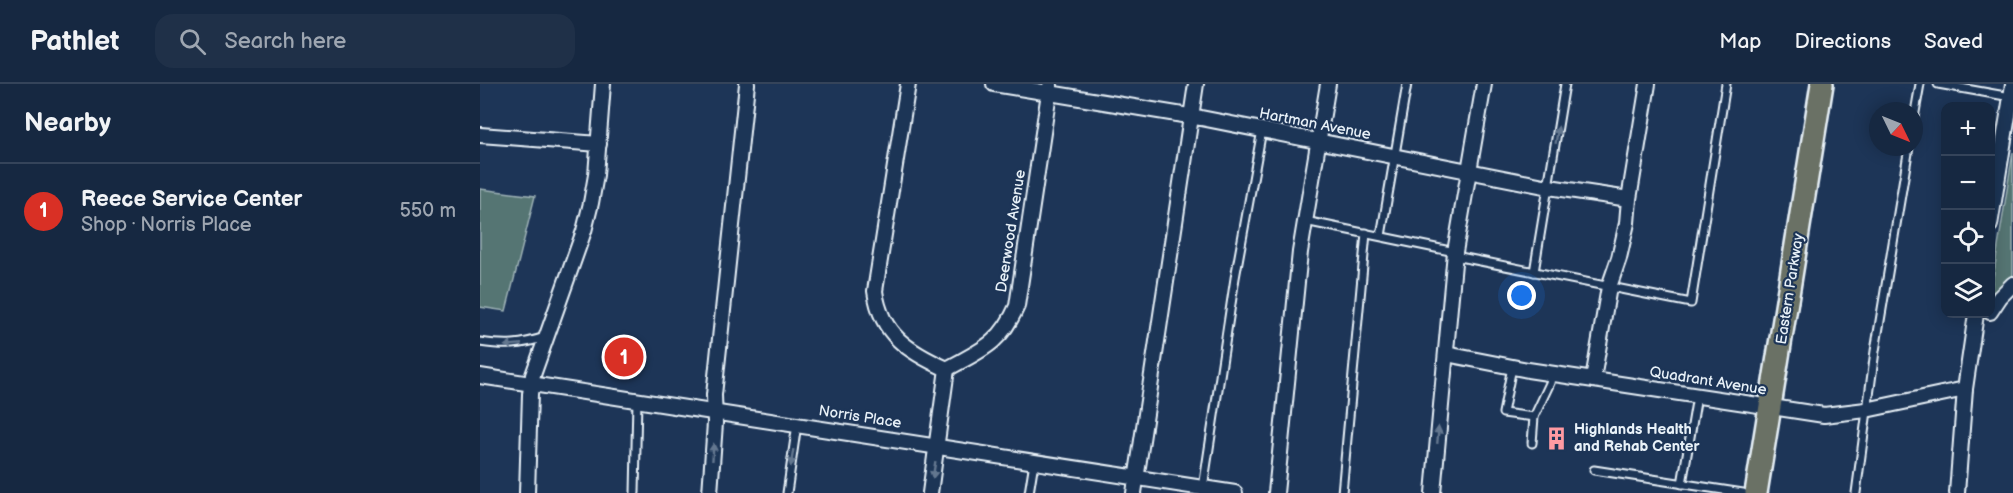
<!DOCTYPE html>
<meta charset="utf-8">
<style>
:root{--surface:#162841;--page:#1f3048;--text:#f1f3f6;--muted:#9ea6b1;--line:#35445a;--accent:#d93025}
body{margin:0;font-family:"Balsamiq Sans",sans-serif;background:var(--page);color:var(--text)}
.controls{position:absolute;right:18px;top:18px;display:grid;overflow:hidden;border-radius:12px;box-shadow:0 3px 15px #0003}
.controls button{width:54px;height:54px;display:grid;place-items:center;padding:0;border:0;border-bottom:2px solid var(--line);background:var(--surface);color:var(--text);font:30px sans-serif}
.compass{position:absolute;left:1389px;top:18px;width:54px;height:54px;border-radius:50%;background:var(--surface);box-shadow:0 3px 15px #0003;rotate:133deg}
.you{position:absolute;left:1042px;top:212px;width:21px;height:21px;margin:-15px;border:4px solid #fff;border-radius:50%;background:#1a73e8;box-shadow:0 0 0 9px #1a73e833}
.badge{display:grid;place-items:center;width:39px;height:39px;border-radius:50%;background:var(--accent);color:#fff;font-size:20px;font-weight:700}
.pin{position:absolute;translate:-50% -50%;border:3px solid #fff;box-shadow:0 2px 6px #0006}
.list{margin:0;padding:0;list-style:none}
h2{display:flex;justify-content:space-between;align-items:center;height:78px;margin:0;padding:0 24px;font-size:26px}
h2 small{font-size:20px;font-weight:400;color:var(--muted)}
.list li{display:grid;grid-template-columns:39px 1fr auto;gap:18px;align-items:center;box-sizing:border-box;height:96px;padding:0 24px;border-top:2px solid var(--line)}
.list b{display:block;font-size:22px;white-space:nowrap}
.list p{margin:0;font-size:20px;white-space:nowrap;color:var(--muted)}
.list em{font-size:20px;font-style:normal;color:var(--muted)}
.icon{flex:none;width:33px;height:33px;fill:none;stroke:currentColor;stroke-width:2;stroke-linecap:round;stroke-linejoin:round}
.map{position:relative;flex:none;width:1533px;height:409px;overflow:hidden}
header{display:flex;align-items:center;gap:36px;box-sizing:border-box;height:84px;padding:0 30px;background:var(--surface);border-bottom:2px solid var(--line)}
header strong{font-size:28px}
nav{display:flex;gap:33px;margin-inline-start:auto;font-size:21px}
.search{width:420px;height:54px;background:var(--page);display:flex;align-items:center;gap:15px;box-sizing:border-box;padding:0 21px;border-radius:18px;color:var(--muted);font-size:22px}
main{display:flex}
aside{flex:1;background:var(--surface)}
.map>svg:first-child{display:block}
.green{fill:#547473;stroke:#9eb2b6;stroke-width:1.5}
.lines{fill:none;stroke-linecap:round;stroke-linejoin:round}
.service-casing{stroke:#e8f1f8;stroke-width:11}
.minor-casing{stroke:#e8f1f8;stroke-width:18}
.primary-casing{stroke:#e8f1f8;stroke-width:26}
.service{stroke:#1d3557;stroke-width:7}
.minor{stroke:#1d3557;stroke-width:14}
.primary{stroke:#6b7165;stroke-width:21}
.oneway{fill:#64778f}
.labels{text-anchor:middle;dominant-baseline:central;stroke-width:4.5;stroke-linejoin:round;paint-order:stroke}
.street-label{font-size:15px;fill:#e8f1f8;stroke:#1d3557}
.poi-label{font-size:15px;font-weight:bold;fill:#e8f1f8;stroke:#1d3557;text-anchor:start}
</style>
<header>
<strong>Pathlet</strong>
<div class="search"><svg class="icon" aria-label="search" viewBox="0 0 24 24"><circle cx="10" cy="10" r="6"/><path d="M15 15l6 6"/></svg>Search here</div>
<nav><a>Map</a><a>Directions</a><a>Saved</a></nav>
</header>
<main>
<aside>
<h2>Nearby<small></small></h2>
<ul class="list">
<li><span class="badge">1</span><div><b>Reece Service Center</b><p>Shop · Norris Place</p></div><em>550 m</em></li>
</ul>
</aside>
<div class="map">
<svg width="1533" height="409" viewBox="0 0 1533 409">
<rect width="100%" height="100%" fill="#1d3557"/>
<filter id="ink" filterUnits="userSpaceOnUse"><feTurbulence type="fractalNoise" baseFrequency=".0167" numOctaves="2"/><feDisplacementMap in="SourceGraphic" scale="12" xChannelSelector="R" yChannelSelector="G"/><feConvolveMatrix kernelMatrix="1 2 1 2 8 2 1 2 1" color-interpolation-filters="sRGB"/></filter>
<g filter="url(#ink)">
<!-- green -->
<g class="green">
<polygon points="1533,68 1533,192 1517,209 1511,207"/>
<polygon points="0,105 55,112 26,227 0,223"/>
</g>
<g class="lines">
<defs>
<g id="service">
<polyline points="1458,0 1531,13"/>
<polyline points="1434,34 1440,0"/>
<polyline points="825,137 975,168"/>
<polyline points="901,152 927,0"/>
<polyline points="975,172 1211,219 1246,0"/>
<polyline points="1054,188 1085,0"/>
<path d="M0,258C26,262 41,261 65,253"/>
<polyline points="1032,283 1023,329 1054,333"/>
<polyline points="1052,359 1054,333 1070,299 1072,289"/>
<polyline points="1114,386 1263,409"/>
<polyline points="1202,400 1217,312"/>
<polyline points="723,404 755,194 782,46"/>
<polyline points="155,409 157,316"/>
<polyline points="307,409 317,340"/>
<polyline points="549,409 554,378"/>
<polyline points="862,409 886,149"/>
<polyline points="1376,409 1395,267 1429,63"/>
</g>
<g id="minor">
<path d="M428,0L395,207C401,251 429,268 467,285"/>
<polyline points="514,0 721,34 1069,103 1149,115"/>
<polyline points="0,51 119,60"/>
<polyline points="1510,141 1533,1"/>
<polyline points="1510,228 1520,213 1533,200"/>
<polyline points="966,270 1048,286 1344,331 1386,326 1485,305"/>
<path d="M467,285C501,266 520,261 537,222L570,2"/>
<polyline points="0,292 755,409"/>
<polyline points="1113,295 1129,203 1139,174 1147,139 1149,115 1168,0"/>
<polyline points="47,409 50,310 53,291 104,147 111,119 116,91 123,0"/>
<polyline points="230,409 235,339 234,311 267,0"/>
<polyline points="450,409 467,285"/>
<polyline points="654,409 716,0"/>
<polyline points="796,409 820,168 848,0"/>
<polyline points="953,409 975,168 1004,0"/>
<polyline points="1477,409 1485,305 1496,230"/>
</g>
<polyline id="primary" points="1276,409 1342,0"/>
</defs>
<!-- service casing -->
<use href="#service" class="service-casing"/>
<!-- minor casing -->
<use href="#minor" class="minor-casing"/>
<!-- primary casing -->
<use href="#primary" class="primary-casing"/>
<!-- service -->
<use href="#service" class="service"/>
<!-- minor -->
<use href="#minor" class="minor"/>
<!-- primary -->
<use href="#primary" class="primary"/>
</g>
<!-- one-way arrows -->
<defs><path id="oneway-solid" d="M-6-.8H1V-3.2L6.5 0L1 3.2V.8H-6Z" transform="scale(1.5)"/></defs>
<g class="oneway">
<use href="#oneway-solid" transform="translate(1077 51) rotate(-81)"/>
<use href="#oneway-solid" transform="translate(33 261) rotate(175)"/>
<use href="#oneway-solid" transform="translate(958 351) rotate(-85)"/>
<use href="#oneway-solid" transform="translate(233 368) rotate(-86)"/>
<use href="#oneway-solid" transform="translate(312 374) rotate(99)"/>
<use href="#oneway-solid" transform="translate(454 386) rotate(99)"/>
</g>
</g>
<!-- icons -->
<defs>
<symbol id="building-bare" viewBox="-9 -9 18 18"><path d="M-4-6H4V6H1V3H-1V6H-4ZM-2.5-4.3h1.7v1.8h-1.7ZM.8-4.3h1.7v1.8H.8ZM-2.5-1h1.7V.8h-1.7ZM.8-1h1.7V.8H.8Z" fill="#ff9aa2" stroke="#1d3557" stroke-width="2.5" paint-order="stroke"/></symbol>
</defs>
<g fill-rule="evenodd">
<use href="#building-bare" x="1060" y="338" width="33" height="33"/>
</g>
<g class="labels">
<!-- street labels -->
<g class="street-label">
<text transform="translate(835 40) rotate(11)">Hartman Avenue</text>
<text transform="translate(531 147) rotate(-81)">Deerwood Avenue</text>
<text transform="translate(1310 205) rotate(-81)">Eastern Parkway</text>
<text transform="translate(1228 297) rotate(9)">Quadrant Avenue</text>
<text transform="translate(380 333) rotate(9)">Norris Place</text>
</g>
<!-- poi labels -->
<g class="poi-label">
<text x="1094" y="345">Highlands Health<tspan x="1094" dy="17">and Rehab Center</tspan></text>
</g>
</g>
</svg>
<div class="controls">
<button>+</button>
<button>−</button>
<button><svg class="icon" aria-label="locate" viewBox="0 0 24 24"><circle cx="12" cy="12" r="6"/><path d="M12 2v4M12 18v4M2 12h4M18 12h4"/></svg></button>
<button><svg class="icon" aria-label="layers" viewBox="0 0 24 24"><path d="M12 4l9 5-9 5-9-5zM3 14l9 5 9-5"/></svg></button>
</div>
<svg class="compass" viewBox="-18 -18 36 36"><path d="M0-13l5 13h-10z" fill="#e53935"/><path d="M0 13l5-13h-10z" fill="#9ea6b1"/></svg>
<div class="you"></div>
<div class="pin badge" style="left:144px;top:273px">1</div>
</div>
</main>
